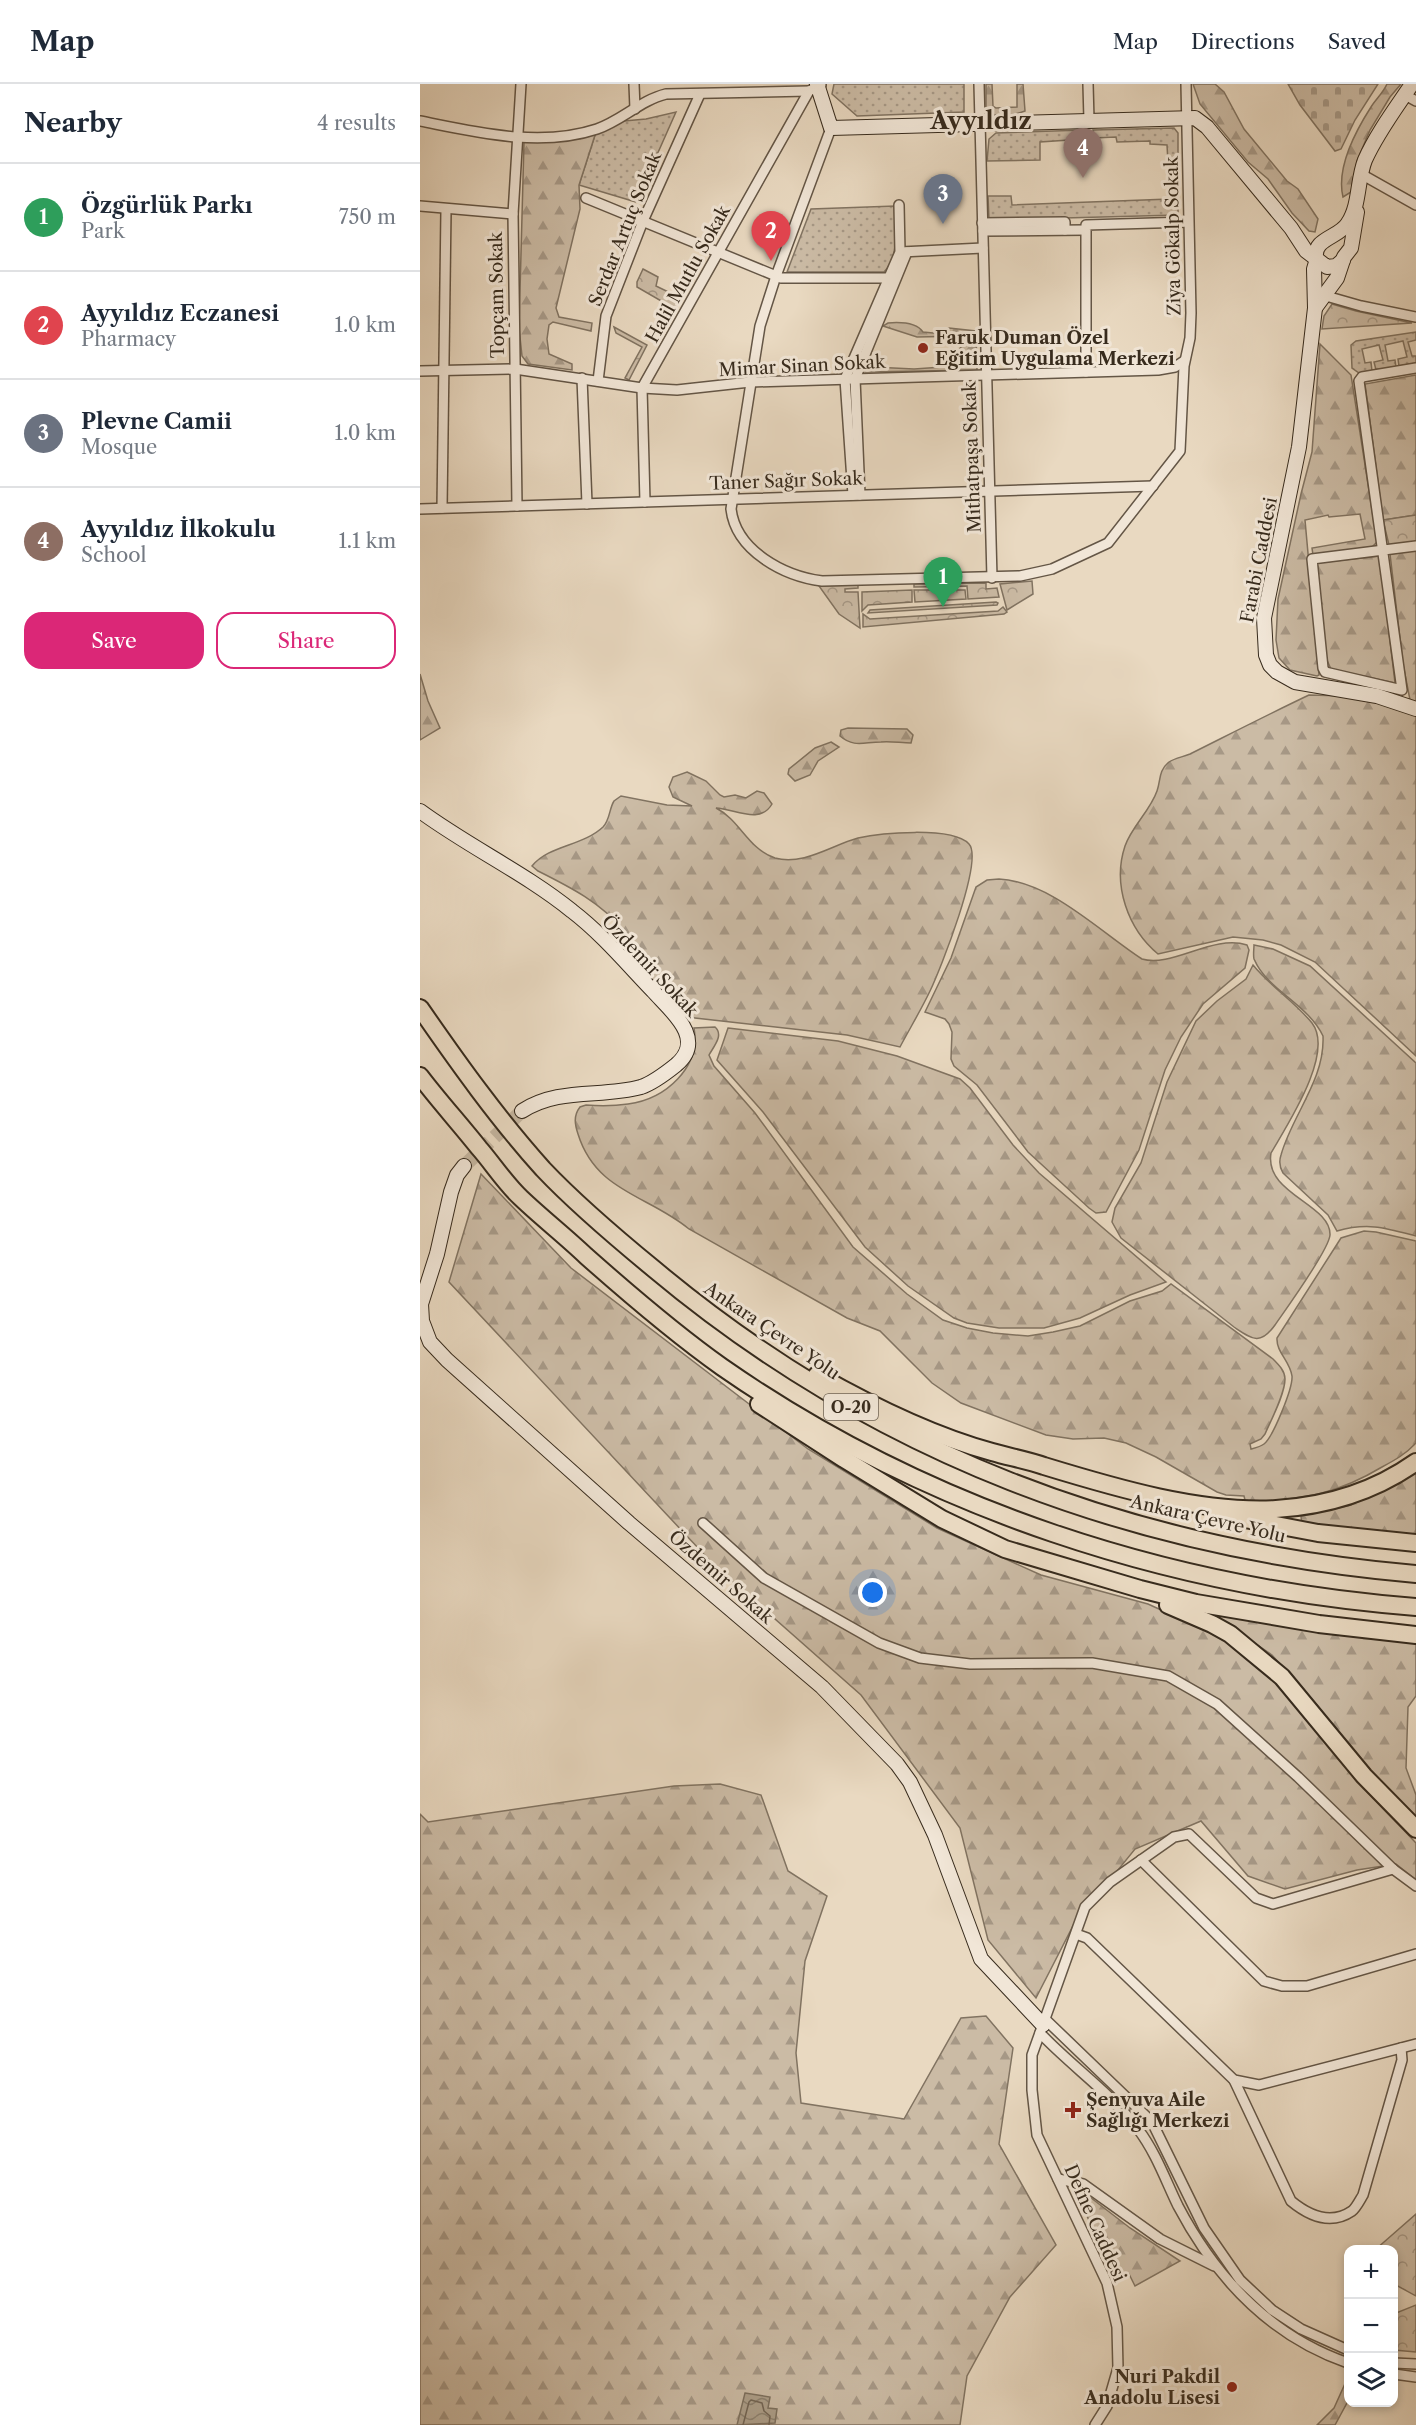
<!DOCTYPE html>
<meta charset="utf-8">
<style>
:root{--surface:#fff;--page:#f6f6f7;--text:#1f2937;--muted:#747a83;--line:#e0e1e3;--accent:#db2777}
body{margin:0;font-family:"Libre Caslon Text",serif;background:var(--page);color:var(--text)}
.controls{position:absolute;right:18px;bottom:18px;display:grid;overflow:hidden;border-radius:12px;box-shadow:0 3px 9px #0003}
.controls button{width:54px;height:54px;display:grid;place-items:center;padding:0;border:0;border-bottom:2px solid var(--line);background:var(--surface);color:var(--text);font:30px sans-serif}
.you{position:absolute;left:453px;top:1509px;width:21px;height:21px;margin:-15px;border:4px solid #fff;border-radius:50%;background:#1a73e8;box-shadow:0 0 0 9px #1a73e833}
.badge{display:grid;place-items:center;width:39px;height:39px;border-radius:50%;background:var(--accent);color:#fff;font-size:20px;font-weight:700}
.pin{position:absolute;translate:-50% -50px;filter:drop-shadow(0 2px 3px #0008)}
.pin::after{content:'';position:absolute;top:32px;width:21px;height:18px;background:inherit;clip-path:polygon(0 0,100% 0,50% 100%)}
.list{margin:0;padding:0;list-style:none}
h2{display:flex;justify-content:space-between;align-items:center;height:78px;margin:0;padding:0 24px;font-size:26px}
h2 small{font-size:20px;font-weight:400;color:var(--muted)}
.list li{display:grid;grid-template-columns:39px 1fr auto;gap:18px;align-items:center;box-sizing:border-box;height:108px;padding:0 24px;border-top:2px solid var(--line)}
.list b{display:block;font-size:22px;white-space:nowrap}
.list p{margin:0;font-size:20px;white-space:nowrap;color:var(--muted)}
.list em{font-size:20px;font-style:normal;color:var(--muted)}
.actions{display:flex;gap:12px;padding:18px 24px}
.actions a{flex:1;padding:14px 0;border:2px solid var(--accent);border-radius:18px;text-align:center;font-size:21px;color:var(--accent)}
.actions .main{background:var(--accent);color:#fff}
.icon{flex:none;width:33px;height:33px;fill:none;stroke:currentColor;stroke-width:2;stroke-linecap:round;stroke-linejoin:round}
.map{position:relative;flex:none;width:996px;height:2341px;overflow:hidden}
header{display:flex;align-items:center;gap:36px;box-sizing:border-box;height:84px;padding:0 30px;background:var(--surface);border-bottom:2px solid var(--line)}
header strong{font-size:28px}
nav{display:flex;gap:33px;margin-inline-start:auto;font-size:21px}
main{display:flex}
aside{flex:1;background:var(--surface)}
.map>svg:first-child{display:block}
.grass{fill:url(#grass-dots);stroke:#817361;stroke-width:1.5}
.forest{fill:url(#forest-firs);stroke:#817361;stroke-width:1.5}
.cemetery{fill:url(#cemetery-stones);stroke:#817361;stroke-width:1.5}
.park{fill:url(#park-crowns);stroke:#817361;stroke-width:1.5}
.water{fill:url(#water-waves);stroke:#7d705e;stroke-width:1.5}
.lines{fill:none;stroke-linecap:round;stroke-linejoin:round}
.shore{stroke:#726453;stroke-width:1.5}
.secondary-tunnel{stroke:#c5b6a0;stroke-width:14;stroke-dasharray:14 7;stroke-linecap:butt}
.street-casing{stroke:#645646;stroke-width:12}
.secondary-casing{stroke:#372b1d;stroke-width:16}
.highway-casing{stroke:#372b1d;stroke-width:20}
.street{stroke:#f1e6d7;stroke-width:9}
.secondary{stroke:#f1e6d7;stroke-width:14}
.highway{stroke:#e9d9c1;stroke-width:16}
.poi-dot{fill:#8f2418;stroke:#f1e6d7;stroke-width:2}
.labels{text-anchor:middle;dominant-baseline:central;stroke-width:6;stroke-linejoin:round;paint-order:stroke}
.shield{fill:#f1e6d7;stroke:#6f6355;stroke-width:1.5}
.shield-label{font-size:16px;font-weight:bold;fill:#372b1d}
.street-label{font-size:18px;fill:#372b1d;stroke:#f1e6d7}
.poi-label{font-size:18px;font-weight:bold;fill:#372b1d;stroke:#f1e6d7;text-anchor:start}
.district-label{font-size:24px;font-weight:bold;fill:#372b1d;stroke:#f1e6d7}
</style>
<header>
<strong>Map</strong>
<nav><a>Map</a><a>Directions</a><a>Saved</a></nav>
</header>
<main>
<aside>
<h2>Nearby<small>4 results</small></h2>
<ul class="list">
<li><span class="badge" style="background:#2e9e5b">1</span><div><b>Özgürlük Parkı</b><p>Park</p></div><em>750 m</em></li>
<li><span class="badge" style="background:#e0444e">2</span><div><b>Ayyıldız Eczanesi</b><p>Pharmacy</p></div><em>1.0 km</em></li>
<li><span class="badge" style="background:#6b7280">3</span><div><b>Plevne Camii</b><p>Mosque</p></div><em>1.0 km</em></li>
<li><span class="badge" style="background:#8d6e63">4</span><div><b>Ayyıldız İlkokulu</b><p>School</p></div><em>1.1 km</em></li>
</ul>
<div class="actions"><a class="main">Save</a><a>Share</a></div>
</aside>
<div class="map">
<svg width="996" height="2341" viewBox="0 0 996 2341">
<defs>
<pattern id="grass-dots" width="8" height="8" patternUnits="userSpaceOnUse" patternTransform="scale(1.5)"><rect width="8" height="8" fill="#cbbba5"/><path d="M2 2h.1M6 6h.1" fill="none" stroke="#a69886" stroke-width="1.8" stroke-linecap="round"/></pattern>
<pattern id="forest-firs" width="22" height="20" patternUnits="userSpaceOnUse" patternTransform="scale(1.5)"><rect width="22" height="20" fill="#cbbba5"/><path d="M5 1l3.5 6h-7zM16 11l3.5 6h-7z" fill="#a69886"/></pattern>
<pattern id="cemetery-stones" width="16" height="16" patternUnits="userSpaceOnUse" patternTransform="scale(1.5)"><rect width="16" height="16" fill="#cbbba5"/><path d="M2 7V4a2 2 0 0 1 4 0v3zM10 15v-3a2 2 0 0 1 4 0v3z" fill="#a69886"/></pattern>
<pattern id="park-crowns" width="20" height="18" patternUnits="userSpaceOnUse" patternTransform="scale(1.5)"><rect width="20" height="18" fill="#cbbba5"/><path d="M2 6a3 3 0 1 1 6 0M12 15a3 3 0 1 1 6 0" fill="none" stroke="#a69886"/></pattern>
<pattern id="water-waves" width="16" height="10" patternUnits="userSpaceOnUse" patternTransform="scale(1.5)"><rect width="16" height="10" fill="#ac9e89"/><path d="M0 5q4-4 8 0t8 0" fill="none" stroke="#8d816f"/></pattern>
</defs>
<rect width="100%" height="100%" fill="#e9d9c1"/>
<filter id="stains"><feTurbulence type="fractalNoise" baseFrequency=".00333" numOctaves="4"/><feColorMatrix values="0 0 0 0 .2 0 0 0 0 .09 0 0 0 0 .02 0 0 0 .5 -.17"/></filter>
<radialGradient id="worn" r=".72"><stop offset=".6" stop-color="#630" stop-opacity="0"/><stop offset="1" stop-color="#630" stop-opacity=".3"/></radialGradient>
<!-- grass -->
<g class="grass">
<polygon points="414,0 544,0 544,28 437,32 412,10"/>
<polygon points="256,28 216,118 159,101 176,48 204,37 226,35"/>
<polygon points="754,44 758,49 758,131 569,136 568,112 591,112 592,121 750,115 747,61 730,60 730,57 697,58 696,53 674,54 673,46"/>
<polygon points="664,46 664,55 620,58 620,76 567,77 569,55 576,49"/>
<path d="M475,122C475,143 480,172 464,188H367L391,125Z"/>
<polygon points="996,248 996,256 988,258 992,272 996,272 996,279 979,282 978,275 987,273 983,257 965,261 968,277 975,276 976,283 956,286 954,278 963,276 959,261 942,265 945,279 951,278 952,287 939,289 932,284 931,261 936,257"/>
</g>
<!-- forest -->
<g class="forest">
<path d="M566,0H572L573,22L576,24L597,23V0H603L605,27C594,31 577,34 566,28Z"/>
<polygon points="773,0 795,0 804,8 824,45 867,97 878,105 898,135 895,148 889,147 872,129 848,95 828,78 780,20"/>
<path d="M967,0H981L970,13L950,46L937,77L931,108L923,113C916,84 935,48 951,23C956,15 963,9 967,0Z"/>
<polygon points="176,48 159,101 160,125 136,224 139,233 172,239 171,247 133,238 129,241 127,255 129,270 152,280 152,286 108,280 102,272 99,244 104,58"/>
<path d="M468,239C480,238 496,238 503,248L513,249L529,244L556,247L557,286L445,288L444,277L447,276L453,283L494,285L537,282L541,278L539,266L546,255L544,252L497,253L463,242Z"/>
<polygon points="900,260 931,291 957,458 952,463 893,471 892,464 945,455 940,430 909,433 908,431 885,436 899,591 897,592 870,586 859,574 856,556 858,515 881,410 892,368"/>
<polygon points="996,291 996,431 963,436 945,300"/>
<polygon points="996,466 996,618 990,616 983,580 970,470"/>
<polygon points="960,472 975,599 911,585 906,574 896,479"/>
<polygon points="0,590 8,617 20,644 0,656"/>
<path d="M889,611L927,612L975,623L996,631V972L895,878L861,861L843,856L813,853L738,870C708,845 692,801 705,762C712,742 730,727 737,707C741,696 738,687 749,678C755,674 763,673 770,670C810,650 849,630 889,611Z"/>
<path d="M428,644L487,645L493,651L491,659C481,659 471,657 461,658C444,658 434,664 420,652L421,646Z"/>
<polygon points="411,658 419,663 398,677 390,691 375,697 368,690 369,685 395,664"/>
<path d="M267,688L286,697L300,711L304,713L315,711L326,714L337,707L344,709L352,720C340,741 315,725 296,724C320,736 328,765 355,774C383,782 412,761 438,754C459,749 532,742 549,760C564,776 520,886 510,907C501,926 490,944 480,963L427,951L266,933C256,927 224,892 219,882C213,870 215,860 205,848C182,819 150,803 118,787L112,782C129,761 163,762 183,743C190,736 189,725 194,717L201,712L247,721L272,722L253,713L249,703L253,693Z"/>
<path d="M579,795C631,798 679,847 722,875C752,884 793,850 827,861L829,866L825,884L783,920L761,953L745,986L719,1066L686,1128L676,1129L669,1124L608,1068L557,1001L534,982L531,975L532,948L529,940L525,935L505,928L531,874L556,803L567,796Z"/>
<path d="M834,861L853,865L890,882L996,979V1152C966,1144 948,1138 917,1147L908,1131L863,1089C860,1084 859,1077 861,1071C872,1031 905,996 903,952C888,920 847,906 834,875C833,871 834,865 834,861Z"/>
<path d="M833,881C851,903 875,918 892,939C915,969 867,1041 851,1069C844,1110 911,1120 910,1151C909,1166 866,1225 855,1241C840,1262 832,1255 814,1243L701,1154L692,1138L695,1124L721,1079L747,998L776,937L797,917L826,895Z"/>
<path d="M295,943C304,951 294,962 289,971L294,982L335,1029L433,1163L487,1210L523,1236L547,1244L573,1249L608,1252L633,1248L660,1242L710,1217L742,1207L751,1200L853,1275C859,1281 865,1287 865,1295C865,1310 851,1336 845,1350L841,1355L830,1360L831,1365C835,1364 840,1363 844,1360C853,1353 873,1304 872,1292C870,1277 856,1268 857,1254L921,1154L944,1147L956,1148L996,1157V1359C986,1370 975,1376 962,1383C912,1413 882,1414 826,1420L824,1412L806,1411L797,1408L736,1373L706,1359L684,1354L653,1355L626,1351L541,1319L512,1299L460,1247L427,1234L269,1145C228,1111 176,1108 158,1050C155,1041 153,1032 160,1023L166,1021C180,1022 194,1022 208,1020C246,1015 281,983 274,944Z"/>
<polygon points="308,944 418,957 477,972 540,995 550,1004 593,1061 619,1089 746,1198 710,1211 660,1234 624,1244 579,1244 547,1239 534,1234 488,1202 445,1163 343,1028 297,976"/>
<polygon points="61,1090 151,1184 388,1365 517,1444 621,1491 728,1520 807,1556 868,1610 934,1694 996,1759 996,1796 976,1780 937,1786 865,1805 828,1792 781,1737 715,1765 654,1840 616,1914 568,1856 540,1744 441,1611 294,1481 29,1198"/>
<polygon points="996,1388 996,1455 882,1442 881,1432 931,1421"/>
<polygon points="804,1529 996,1554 996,1612 988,1623 986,1684 996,1711 996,1738 938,1674 896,1620 852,1571 799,1535"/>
<polygon points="300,1700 341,1711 368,1787 407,1812 385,1877 376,1969 381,2019 484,2035 541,1934 566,1932 593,1964 579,2060 636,2161 590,2213 547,2292 540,2341 0,2341 0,1730 8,1738 254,1702"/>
<polygon points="666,2110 710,2144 760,2177 715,2202 709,2190 697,2196 658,2113"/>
<polygon points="928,2293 928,2317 915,2341 897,2341 914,2324"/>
</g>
<!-- cemetery -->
<polygon class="cemetery" points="868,0 958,0 935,36 921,65 915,67 880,21"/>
<!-- park -->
<g class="park">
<polygon points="223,185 238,193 236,202 261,214 255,225 217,203 217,198"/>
<polygon points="912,220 936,227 992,239 902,245 904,232"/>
<polygon points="194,243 227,261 209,296 205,294 222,263 196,249"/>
<polygon points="996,431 996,458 969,461 963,436"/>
<polygon points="612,497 613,510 587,526 580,500"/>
<polygon points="566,499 566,505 577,504 579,513 548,515 547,502 494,503 494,500"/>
<polygon points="438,501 438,504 425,505 425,508 438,508 440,544 419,530 399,502"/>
<polygon points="492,506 492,518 448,521 442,527 442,508"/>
<polygon points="494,506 545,506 546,515 495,518"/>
<polygon points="576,518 578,519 577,521 448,529 450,526"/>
<polygon points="583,523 587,528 584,530 443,543 443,530 450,535 578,527"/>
<polygon points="996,2130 996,2212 974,2200 974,2166 956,2165"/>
<polygon points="996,2221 996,2268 974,2266 974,2236 976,2229"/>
</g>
<!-- water -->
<polygon class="water" points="325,2309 350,2313 348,2324 357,2325 355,2339 317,2341"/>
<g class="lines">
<!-- shore -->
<polyline class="shore" points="323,2341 329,2318 331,2316 342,2319 344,2327 350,2332 349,2341"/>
<!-- secondary-tunnel -->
<polyline class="secondary-tunnel" points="44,1082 102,1027"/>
<defs>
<g id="street">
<polyline points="214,0 215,25"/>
<polyline points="559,0 572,494"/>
<polyline points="668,0 669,36"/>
<polyline points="985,11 996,17"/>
<path d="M0,37C56,48 120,64 177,45C201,37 221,16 246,10L389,7"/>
<path d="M411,44L356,192L340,242L311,425C316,467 364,492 402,497L600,492L632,485L688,459L760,367L764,282L770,254L771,229L766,0"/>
<polyline points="941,90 996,121"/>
<polyline points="166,114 361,194 468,194"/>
<polyline points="0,122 93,130"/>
<polyline points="562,139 645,138 645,146"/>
<polyline points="563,147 665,146"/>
<polyline points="481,168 563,164"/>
<polyline points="899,210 941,222 996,233"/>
<polyline points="996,284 942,293 939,297 982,606 905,588 903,584 892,475 996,462"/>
<polyline points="0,287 95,285 222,304 257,306 330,298 738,286 755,283 764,277"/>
<polyline points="666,288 666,141 768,138"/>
<polyline points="162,294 167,420"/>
<polyline points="178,297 186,232 223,137 280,10"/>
<polyline points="433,411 425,295 480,168 479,121"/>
<polyline points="440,411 435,295 487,168"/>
<polyline points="225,418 222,304 389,7 401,1"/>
<polyline points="97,422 93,130 101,0"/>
<polyline points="22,424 26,126"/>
<polyline points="0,425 733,402"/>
<polyline points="283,1439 344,1494 459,1559 500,1574 550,1580 672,1579 748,1592 797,1620 878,1693 973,1785 996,1802"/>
<polyline points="721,1776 844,1897 862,1902 887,1902 996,1870"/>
<polyline points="656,1850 667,1854 814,1996 839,2001 996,1960"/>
<polyline points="625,1935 732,2038 784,2144 820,2196 852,2226 881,2245 928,2266"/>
<path d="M620,1949C651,1982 691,2009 718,2045C736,2069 745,2095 758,2122C796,2194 850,2252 928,2279"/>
<path d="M814,1996L871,2117C888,2131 910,2142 932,2127C936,2124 940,2116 943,2111L982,1976L981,1964"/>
<polyline points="638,2095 663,2100 740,2155 794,2182"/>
<polyline points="974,2279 996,2280"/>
<polyline points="974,2290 996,2293"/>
<polyline points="675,2341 687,2322 698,2284 697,2243 687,2199 617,2051 612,2006 612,1971 665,1823 690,1798 754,1753 769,1750 836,1814 853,1820 973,1785"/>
</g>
<g id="secondary">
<polyline points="397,0 411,44 775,34 787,43 871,144 886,167 907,183 916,182 923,176"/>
<path d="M896,174C893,154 919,154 928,139C940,121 937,96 945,76C957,49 976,24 992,0"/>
<polyline points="897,175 894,185 895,224 879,363 844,534 846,571 850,581 857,588 875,598 957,612 996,625"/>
<polyline points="895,224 917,194 924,173 931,164 937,128"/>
<path d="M0,727C49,763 105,789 152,827C182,850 207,880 233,907C251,927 287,955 256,981C246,989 233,999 221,1003C181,1014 139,1003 102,1027"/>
<polyline points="44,1082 37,1091 31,1108 17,1170 1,1220 2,1237 10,1258 27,1276 209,1439 402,1603 477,1680 490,1698 515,1751 561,1875 623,1941"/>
</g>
<g id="highway">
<path d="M0,924C38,979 78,1035 123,1085C157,1121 195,1153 234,1185C455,1370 710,1465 996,1490"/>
<path d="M0,992C19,1017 40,1040 59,1064C73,1080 85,1099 101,1114C122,1134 145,1152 166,1172C210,1211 254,1249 302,1283C506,1425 749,1504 996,1523"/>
<path d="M397,1291C450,1321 513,1352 572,1368C589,1373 607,1376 624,1382C696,1404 780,1429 856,1425C906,1422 955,1407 996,1378"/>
<polyline points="339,1320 424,1375 522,1435 585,1465 720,1505 776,1519 899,1540 996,1551"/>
<polyline points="804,1431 898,1449 996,1459"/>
<polyline points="748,1521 792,1540 810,1550 862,1593 944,1692 996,1745"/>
</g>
</defs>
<!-- street casing -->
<use href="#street" class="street-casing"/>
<!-- secondary casing -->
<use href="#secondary" class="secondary-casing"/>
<!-- highway casing -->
<use href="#highway" class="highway-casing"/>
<!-- street -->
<use href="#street" class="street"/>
<!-- secondary -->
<use href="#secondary" class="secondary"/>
<!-- highway -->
<use href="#highway" class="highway"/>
</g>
<!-- markers -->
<g class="poi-dot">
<circle cx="503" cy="264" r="6"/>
<path d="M650 2017h6v6h6v6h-6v6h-6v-6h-6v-6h6z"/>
<circle cx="812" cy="2303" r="6"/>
</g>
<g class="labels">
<!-- shield labels -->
<rect class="shield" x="404" y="1310" width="54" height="26" rx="4.5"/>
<g class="shield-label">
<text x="431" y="1323">O-20</text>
</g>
<!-- street labels -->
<g class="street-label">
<text transform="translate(205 145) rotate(-68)">Serdar Artuç Sokak</text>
<text transform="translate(753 152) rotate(-91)">Ziya Gökalp Sokak</text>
<text transform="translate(268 190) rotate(-61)">Halil Mutlu Sokak</text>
<text transform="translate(77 211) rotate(-91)">Topçam Sokak</text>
<text transform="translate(382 282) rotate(-3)">Mimar Sinan Sokak</text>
<text transform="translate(552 373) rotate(-92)">Mithatpaşa Sokak</text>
<text transform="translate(366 397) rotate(-2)">Taner Sağır Sokak</text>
<text transform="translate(839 476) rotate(-79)">Farabi Caddesi</text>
<text transform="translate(230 882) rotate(47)">Özdemir Sokak</text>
<text transform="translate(352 1247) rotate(34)">Ankara Çevre Yolu</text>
<text transform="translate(788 1435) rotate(13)">Ankara Çevre Yolu</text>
<text transform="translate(301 1493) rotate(41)">Özdemir Sokak</text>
<text transform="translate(675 2139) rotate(66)">Defne Caddesi</text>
</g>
<!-- poi labels -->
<g class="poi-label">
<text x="515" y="254">Faruk Duman Özel<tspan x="515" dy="21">Eğitim Uygulama Merkezi</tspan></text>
<text x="666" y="2016">Şenyuva Aile<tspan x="666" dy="21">Sağlığı Merkezi</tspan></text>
<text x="800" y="2293" text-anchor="end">Nuri Pakdil<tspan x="800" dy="21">Anadolu Lisesi</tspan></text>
</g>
<!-- district labels -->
<g class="district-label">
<text x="561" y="36">Ayyıldız</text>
</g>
</g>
<rect width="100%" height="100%" filter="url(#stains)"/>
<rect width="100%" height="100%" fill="url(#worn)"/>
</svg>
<div class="controls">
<button>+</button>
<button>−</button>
<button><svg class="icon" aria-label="layers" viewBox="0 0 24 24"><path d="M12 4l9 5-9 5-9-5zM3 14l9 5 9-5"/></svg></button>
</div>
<div class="you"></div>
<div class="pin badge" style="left:523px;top:523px;background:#2e9e5b">1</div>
<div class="pin badge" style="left:351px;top:177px;background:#e0444e">2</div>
<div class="pin badge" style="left:523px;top:140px;background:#6b7280">3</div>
<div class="pin badge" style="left:663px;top:94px;background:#8d6e63">4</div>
</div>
</main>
